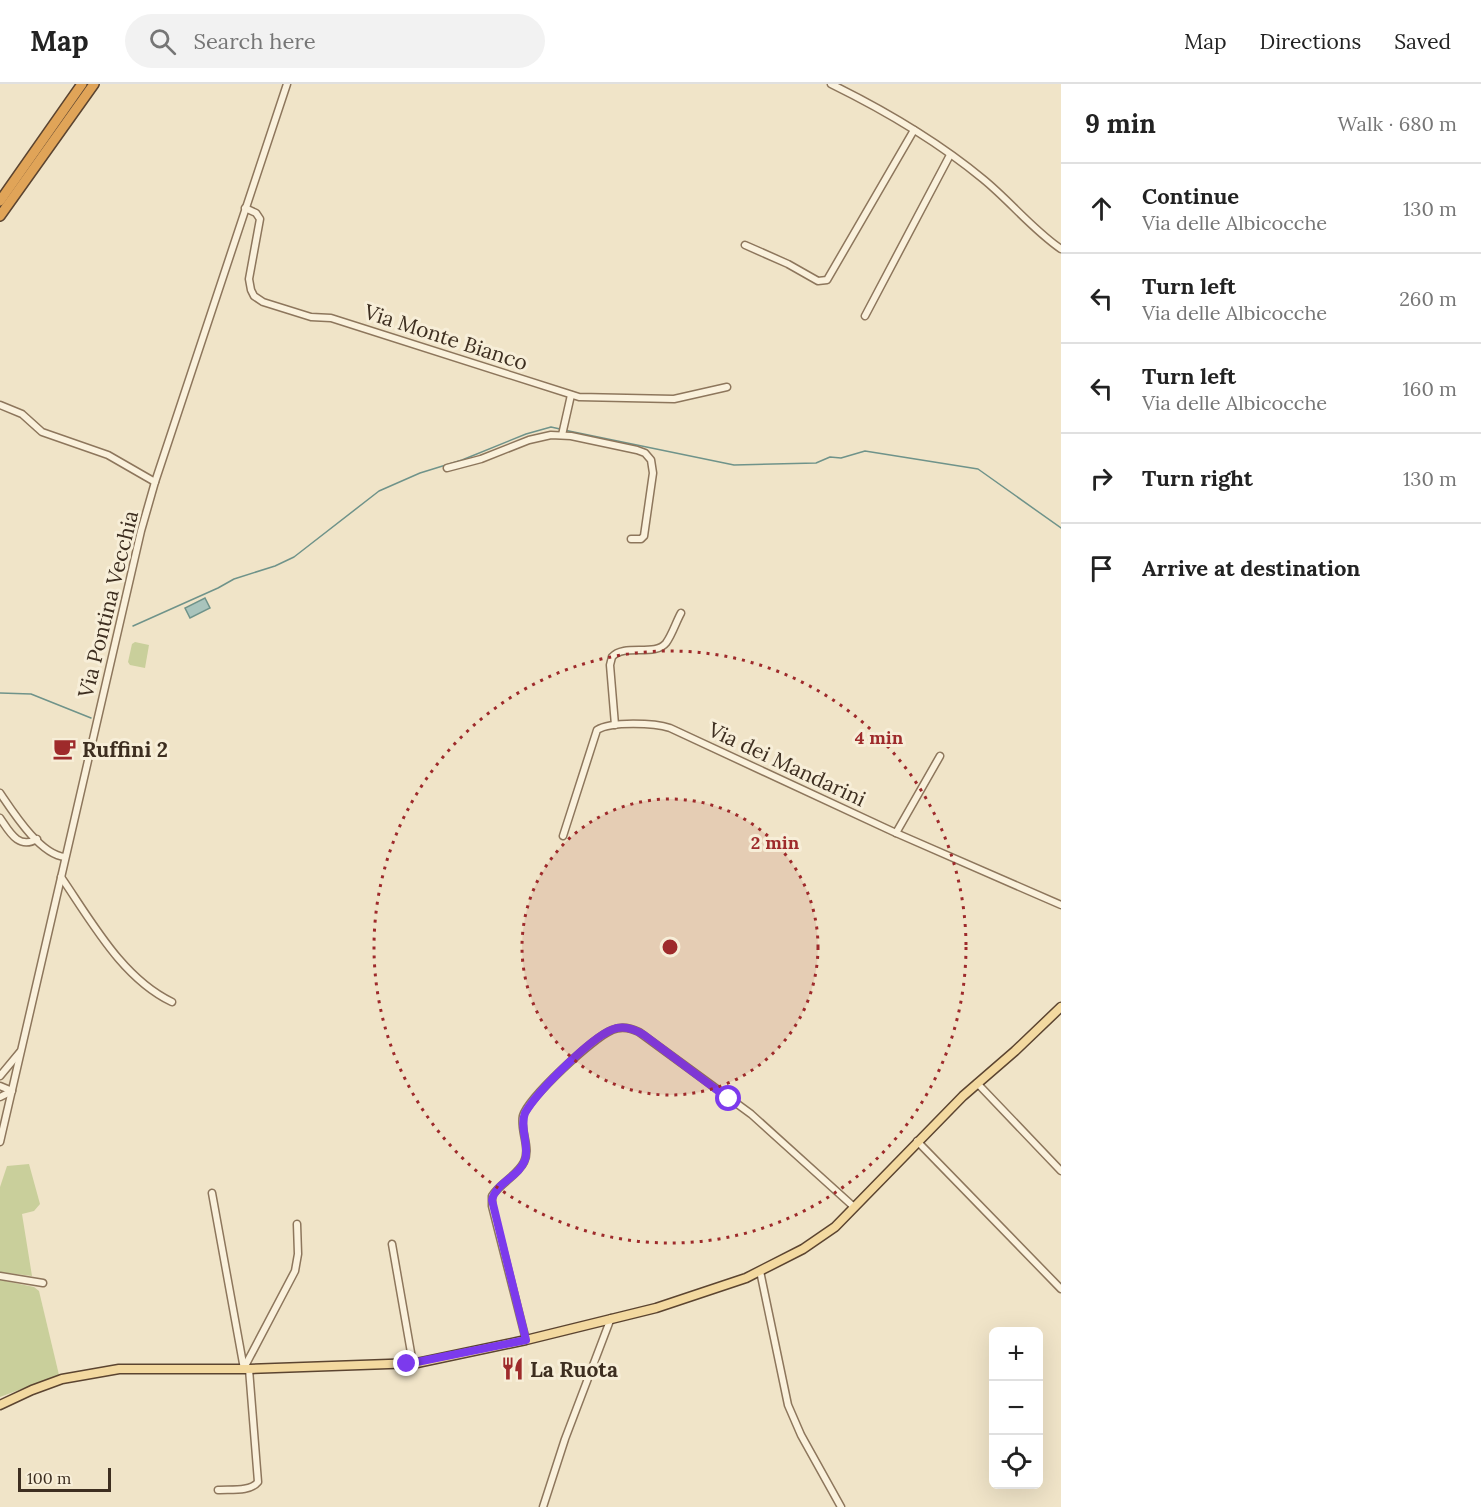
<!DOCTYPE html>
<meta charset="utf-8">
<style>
:root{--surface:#fff;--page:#f2f2f2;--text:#222;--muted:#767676;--line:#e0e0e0}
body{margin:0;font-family:Lora,serif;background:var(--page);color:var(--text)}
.controls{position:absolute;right:18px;bottom:18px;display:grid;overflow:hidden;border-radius:9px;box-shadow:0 6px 24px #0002}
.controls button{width:54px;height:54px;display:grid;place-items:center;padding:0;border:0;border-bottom:2px solid var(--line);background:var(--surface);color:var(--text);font:30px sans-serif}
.scale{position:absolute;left:18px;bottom:15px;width:93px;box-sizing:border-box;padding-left:6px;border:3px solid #3d2e20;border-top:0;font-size:16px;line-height:21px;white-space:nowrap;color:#3d2e20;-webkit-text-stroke:4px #f7eed8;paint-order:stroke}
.stop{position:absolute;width:18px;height:18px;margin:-14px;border:4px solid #7c3aed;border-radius:50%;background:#fff}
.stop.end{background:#7c3aed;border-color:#fff;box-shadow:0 2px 6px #0008}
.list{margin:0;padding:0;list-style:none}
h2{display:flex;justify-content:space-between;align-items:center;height:78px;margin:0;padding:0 24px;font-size:26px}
h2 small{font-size:20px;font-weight:400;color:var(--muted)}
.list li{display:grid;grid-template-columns:39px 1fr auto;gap:18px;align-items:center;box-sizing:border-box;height:90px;padding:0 24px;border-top:2px solid var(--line)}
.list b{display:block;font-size:22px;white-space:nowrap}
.list p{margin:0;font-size:20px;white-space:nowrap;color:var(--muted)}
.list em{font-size:20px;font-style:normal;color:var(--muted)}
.icon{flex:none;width:33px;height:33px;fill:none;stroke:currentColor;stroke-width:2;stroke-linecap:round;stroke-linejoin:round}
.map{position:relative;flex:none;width:1061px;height:1423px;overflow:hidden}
header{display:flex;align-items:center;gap:36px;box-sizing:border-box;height:84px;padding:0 30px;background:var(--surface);border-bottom:2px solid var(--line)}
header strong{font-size:28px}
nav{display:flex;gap:33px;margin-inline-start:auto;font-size:21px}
.search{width:420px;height:54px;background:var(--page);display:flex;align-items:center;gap:15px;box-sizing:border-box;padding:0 21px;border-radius:33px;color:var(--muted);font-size:22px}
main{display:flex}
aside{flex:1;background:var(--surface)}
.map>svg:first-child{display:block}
.green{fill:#c9cf9b}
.water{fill:#a9c4bc;stroke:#6f938a;stroke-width:1.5}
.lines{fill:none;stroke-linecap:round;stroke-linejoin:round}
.stream{stroke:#6f938a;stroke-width:1.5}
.minor-casing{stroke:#8d765c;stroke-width:9}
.major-casing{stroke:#5b4430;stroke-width:11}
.highway-casing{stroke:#5b4430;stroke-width:12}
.minor{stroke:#faf1dc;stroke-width:6}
.major{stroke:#f3d9a0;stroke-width:8}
.highway{stroke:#e0a458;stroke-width:9}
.route{stroke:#7c3aed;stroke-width:8}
.ring{fill:none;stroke:#9e2a2b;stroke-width:3;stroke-dasharray:3 6}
.labels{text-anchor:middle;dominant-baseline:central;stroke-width:6;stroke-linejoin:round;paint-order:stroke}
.street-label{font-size:21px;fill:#3d2e20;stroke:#f7eed8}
.poi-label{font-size:21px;font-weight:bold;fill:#3d2e20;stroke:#f7eed8;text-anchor:start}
.centre{fill:#9e2a2b;stroke:#f7eed8;stroke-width:3}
.ring-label{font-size:18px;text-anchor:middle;font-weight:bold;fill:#9e2a2b;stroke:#f7eed8;stroke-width:6;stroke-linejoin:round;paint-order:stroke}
</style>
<header>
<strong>Map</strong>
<div class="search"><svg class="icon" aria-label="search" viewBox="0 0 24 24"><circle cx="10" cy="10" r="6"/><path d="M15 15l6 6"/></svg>Search here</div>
<nav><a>Map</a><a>Directions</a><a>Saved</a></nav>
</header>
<main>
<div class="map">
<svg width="1061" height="1423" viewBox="0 0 1061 1423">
<rect width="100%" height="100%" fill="#f0e4c8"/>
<!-- green -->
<g class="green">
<polygon points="135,558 149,561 145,584 130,581 128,578 132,560"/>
<polygon points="29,1080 40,1120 34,1127 22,1130 32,1192 0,1188 0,1103 7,1082"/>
<polygon points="0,1196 34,1203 39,1207 59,1291 0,1313"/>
</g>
<!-- water -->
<polygon class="water" points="205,514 210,524 190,534 185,524"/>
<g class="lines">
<!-- stream -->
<g class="stream">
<polyline points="564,346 734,381 816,379 830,373 841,374 865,367 978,385 1061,444"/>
<polyline points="133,542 218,504 234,495 275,482 294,473 379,407 420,389 462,376 526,350 551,343 560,345"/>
<polyline points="0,609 31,610 91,634"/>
</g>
<defs>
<g id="minor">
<path d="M831,0C884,26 937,57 983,95C1010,117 1032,145 1061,165"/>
<polyline points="245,124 256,129 260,135 249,195 251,206 254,212 263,218 311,233 331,234 579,313 674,315 727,303"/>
<polyline points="745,161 788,180 818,197 827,196 914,46"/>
<polyline points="865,232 950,71"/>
<polyline points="0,321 22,330 42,348 108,371 155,398"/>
<polyline points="562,351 571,311"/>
<polyline points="447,384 481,375 529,356 551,351 571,352 637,366 645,369 651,376 653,389 644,452 641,455 631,455"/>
<path d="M615,641L610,581L612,573C624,559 655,573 666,559C672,551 676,538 681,529"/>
<path d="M0,709C13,728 40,771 65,773"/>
<path d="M0,734C9,747 18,766 37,755"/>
<polyline points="896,749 940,672"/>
<path d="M563,752L597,646C611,637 655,639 670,644L896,749L1061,821"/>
<path d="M61,793C92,838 122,894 172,918"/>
<polyline points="0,992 20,968"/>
<polyline points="977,999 1061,1087"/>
<polyline points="0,1002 12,1007 0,1013"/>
<polyline points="917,1057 1061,1205"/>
<polyline points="0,1058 141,447 155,398 287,0"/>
<polyline points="212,1109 244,1285"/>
<polyline points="392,1160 413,1280"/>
<polyline points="760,1187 788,1321 801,1351 841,1423"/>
<polyline points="0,1192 43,1199"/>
<path d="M526,1256L492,1122V1112C500,1099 517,1092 524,1078C531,1064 520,1047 523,1032C528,1014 594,953 612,946C621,942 631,944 639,948L751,1030L854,1123"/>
<polyline points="244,1284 295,1187 298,1170 297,1140"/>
<path d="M218,1406C230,1405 250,1408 258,1398L249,1285"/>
<polyline points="543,1423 565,1355 611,1234"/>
</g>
<polyline id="major" points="0,1321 32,1306 62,1295 119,1285 249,1285 417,1279 526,1256 656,1224 746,1194 803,1165 835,1143 963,1012 1015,967 1061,923"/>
<g id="highway">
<polyline points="0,117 82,0"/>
<polyline points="0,132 94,0"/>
</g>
</defs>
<!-- minor casing -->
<use href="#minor" class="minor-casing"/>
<!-- major casing -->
<use href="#major" class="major-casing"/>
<!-- highway casing -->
<use href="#highway" class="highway-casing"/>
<!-- minor -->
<use href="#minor" class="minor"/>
<!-- major -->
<use href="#major" class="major"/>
<!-- highway -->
<use href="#highway" class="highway"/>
</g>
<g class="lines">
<!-- route -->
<path class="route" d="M407,1280L526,1256L492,1116C496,1098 519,1093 525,1076C530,1061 519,1044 525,1029C537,1008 594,949 617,944C627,942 636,946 644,951L729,1015"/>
</g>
<!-- distance rings -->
<circle cx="670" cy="863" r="148" fill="#9e2a2b" fill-opacity=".12"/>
<g class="ring">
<circle cx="670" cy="863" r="148"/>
<circle cx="670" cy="863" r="296"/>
</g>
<!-- icons -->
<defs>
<symbol id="cafe-bare" viewBox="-9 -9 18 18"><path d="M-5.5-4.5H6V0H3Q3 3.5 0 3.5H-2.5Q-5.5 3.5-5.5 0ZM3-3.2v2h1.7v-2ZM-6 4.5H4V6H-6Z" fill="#9e2a2b" stroke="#f7eed8" stroke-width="2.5" paint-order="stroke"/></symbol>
<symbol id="restaurant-bare" viewBox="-9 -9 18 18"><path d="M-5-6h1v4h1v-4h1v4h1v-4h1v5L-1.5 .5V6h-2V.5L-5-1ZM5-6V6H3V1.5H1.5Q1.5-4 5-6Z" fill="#9e2a2b" stroke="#f7eed8" stroke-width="2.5" paint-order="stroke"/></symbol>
</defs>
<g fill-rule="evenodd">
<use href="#cafe-bare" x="48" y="648" width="33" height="33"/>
<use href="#restaurant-bare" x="496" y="1268" width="33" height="33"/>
</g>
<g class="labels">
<!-- street labels -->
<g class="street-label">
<text transform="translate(446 253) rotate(18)">Via Monte Bianco</text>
<text transform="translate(108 520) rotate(-76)">Via Pontina Vecchia</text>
<text transform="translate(787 680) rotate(25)">Via dei Mandarini</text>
</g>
<!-- poi labels -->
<g class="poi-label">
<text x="82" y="665">Ruffini 2</text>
<text x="530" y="1285">La Ruota</text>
</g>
</g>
<circle cx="670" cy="863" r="9" class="centre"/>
<g class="ring-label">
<text x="879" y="660">4 min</text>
<text x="775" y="765">2 min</text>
</g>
</svg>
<div class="controls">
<button>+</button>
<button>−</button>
<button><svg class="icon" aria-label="locate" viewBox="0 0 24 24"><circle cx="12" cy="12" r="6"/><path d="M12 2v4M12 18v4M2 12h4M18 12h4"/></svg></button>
</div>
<div class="scale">100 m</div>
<div class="stop" style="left:729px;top:1015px"></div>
<div class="stop end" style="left:407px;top:1280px"></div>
</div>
<aside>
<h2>9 min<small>Walk · 680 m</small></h2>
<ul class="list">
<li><svg class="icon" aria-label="ahead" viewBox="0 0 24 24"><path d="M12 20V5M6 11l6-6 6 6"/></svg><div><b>Continue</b><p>Via delle Albicocche</p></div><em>130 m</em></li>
<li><svg class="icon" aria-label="left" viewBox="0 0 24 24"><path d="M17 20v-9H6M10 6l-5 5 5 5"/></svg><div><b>Turn left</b><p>Via delle Albicocche</p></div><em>260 m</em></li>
<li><svg class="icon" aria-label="left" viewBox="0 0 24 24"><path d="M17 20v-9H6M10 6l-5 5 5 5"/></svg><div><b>Turn left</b><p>Via delle Albicocche</p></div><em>160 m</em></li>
<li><svg class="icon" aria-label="right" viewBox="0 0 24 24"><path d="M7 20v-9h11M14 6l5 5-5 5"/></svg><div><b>Turn right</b></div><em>130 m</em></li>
<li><svg class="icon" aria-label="arrive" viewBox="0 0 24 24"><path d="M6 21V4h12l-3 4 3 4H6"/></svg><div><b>Arrive at destination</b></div></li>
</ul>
</aside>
</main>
